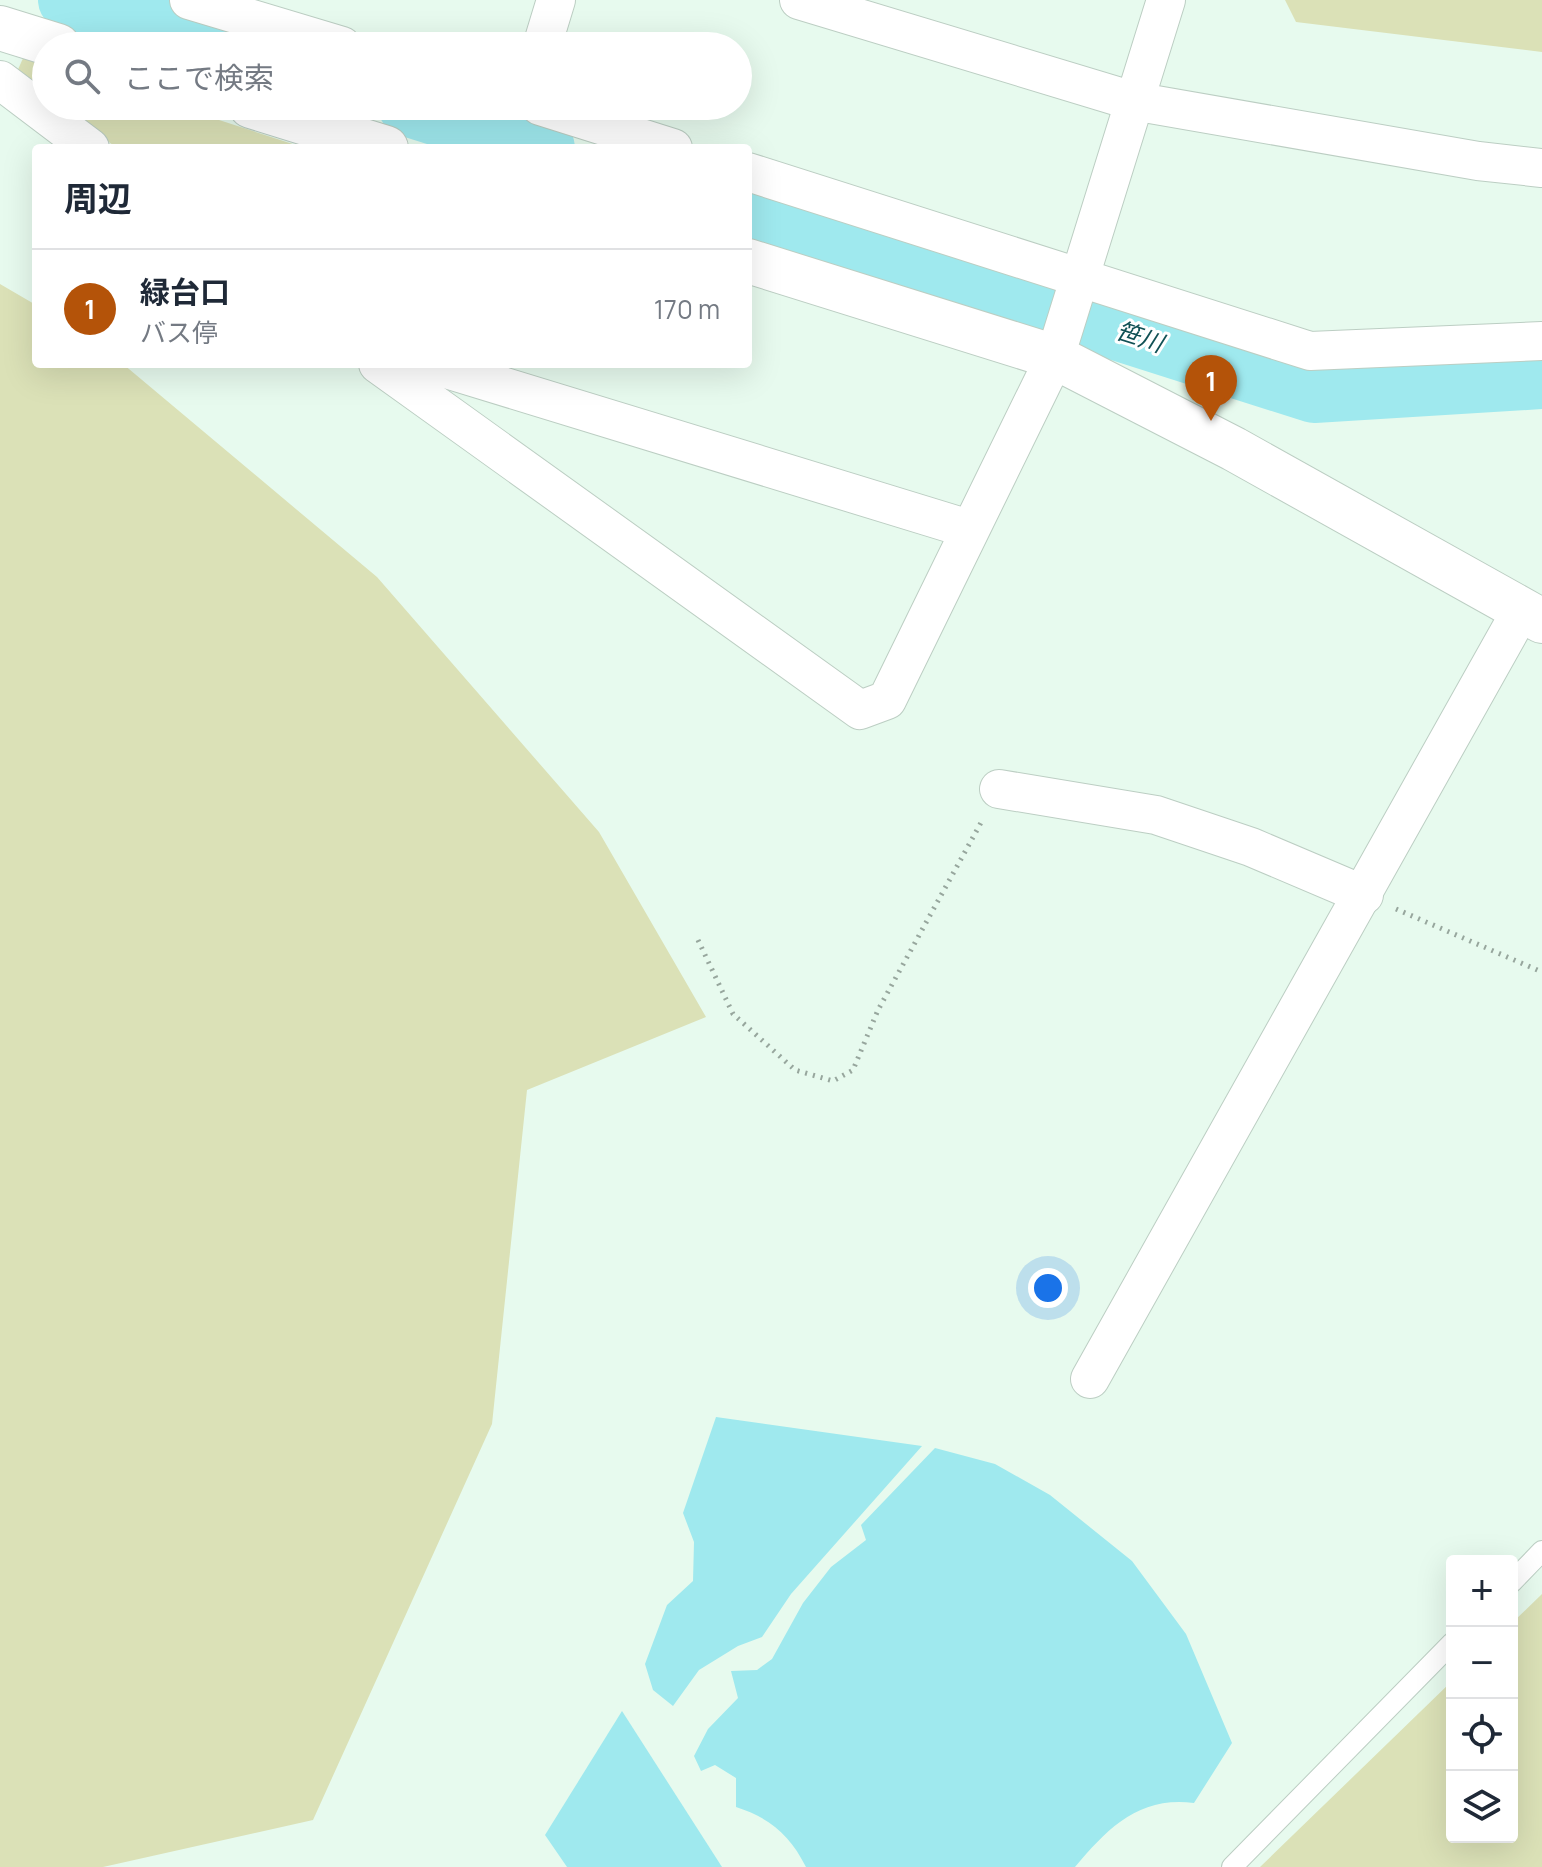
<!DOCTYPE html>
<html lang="ja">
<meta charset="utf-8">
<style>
:root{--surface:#fff;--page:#f2f2f3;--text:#1f2937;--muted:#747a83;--line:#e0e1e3;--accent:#b45309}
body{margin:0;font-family:Manrope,"Noto Sans JP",sans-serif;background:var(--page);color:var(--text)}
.controls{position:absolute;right:24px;bottom:24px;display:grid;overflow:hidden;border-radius:8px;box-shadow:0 8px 32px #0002}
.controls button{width:72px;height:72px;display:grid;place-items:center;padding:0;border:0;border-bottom:2px solid var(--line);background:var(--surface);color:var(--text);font:40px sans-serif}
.you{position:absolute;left:1048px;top:1288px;width:28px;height:28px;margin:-20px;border:6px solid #fff;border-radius:50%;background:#1a73e8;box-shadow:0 0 0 12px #1a73e833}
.badge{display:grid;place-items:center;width:52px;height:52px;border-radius:50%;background:var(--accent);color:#fff;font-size:26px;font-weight:700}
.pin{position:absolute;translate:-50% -66px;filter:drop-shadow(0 2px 4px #0008)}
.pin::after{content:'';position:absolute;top:42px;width:28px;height:24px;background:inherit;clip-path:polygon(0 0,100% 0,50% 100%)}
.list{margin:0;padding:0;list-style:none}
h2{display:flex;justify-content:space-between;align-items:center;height:104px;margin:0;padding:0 32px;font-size:34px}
h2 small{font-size:26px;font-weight:400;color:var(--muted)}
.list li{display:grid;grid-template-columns:52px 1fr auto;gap:24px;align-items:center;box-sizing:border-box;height:120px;padding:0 32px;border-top:2px solid var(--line)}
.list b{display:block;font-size:30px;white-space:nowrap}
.list p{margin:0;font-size:26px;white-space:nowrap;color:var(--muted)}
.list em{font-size:26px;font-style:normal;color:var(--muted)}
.icon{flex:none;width:44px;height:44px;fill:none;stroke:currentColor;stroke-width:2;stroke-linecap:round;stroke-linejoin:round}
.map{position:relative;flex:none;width:1542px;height:1867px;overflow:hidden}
.search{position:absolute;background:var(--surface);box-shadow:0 8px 32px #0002;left:32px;top:32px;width:720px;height:88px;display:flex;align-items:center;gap:20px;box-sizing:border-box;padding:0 28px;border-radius:44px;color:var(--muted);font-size:30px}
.panel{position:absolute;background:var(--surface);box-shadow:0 8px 32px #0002;left:32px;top:144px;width:720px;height:224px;border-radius:8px}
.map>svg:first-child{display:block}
.green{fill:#dbe1b7}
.water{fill:#9fe9ee}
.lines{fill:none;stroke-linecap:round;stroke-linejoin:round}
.river{stroke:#9fe9ee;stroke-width:62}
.service-casing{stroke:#bccec3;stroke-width:22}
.minor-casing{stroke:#bccec3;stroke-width:40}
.tertiary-casing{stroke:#bccec3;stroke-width:46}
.path{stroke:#97a69d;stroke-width:5;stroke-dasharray:2 6;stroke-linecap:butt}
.service{stroke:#fff;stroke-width:20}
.minor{stroke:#fff;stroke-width:38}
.tertiary{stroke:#fff;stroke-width:44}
.labels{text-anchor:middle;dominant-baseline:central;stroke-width:6;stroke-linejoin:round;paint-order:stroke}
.water-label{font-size:24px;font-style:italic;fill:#105155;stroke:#fff}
</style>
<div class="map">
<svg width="1542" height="1867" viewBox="0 0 1542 1867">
<rect width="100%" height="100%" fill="#e7faee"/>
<!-- green -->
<g class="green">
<polygon points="1285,0 1542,0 1542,52 1296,22"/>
<polygon points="24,56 46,64 46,95 16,74"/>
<polygon points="60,106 176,106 305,148 117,148"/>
<polygon points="0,284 36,305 36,364 123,364 377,577 599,832 706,1017 527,1090 492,1424 313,1820 103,1867 0,1867"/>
<polygon points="1542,1594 1542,1867 1260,1867 1452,1681 1452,1837 1512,1837 1512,1623"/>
</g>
<!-- water -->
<g class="water">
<polygon points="716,1417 922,1446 791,1594 762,1637 738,1646 699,1670 673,1706 653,1690 645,1664 667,1605 693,1581 694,1542 683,1513"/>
<path d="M935,1448L995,1464L1050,1495L1132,1561L1186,1634L1232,1743L1194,1803C1139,1796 1108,1828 1075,1867H806C790,1835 770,1818 736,1807V1778L715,1765L701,1771L694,1756L708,1729L738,1698L731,1671L757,1670L772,1659L803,1603L831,1567L866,1540L861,1525Z"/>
<polygon points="622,1711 722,1867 567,1867 545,1835"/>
</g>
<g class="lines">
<!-- river -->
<g class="river">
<polyline points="69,0 216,46"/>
<polyline points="409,106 544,148"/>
<polyline points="748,212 1314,392 1542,378"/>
</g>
<defs>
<g id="service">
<polyline points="1512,1582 1542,1551"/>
<polyline points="1232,1867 1452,1643"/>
</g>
<g id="minor">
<polyline points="189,0 342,46"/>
<polyline points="799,0 1133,101 1478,161 1542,168"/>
<polyline points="542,46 556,0"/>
<polyline points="0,80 90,148"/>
<polyline points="540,106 673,148"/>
<polyline points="748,172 1310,351 1542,341"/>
<polyline points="378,364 860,710 887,700 1055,357 1166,0"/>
<polyline points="430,364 969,529"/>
<polyline points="999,789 1156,815 1251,847 1364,895"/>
<polyline points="1090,1379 1522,609"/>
</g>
<g id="tertiary">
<polyline points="0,28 58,46"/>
<polyline points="251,106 386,148"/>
<polyline points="748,261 1055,357 1234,449 1542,621"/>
</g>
</defs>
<!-- service casing -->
<use href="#service" class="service-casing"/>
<!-- minor casing -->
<use href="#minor" class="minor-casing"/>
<!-- tertiary casing -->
<use href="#tertiary" class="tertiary-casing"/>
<!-- path -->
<g class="path">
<polyline points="1396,909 1542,972"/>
<polyline points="698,940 733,1014 795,1070 833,1081 853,1070 878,1010 983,819"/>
</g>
<!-- service -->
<use href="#service" class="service"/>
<!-- minor -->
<use href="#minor" class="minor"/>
<!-- tertiary -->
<use href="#tertiary" class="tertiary"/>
</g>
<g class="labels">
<!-- water labels -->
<g class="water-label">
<text transform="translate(1140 336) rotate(18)">笹川</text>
</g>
</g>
</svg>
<div class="controls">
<button>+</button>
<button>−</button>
<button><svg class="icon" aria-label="locate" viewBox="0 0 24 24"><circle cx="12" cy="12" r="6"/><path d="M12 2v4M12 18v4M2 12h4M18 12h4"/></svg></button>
<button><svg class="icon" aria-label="layers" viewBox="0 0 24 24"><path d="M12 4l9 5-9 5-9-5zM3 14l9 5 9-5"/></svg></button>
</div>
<div class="you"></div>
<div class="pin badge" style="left:1211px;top:421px">1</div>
<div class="search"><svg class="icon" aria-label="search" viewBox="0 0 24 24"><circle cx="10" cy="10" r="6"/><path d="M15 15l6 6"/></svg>ここで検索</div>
<section class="panel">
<h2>周辺<small></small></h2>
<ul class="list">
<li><span class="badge">1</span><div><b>緑台口</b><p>バス停</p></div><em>170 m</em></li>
</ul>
</section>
</div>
